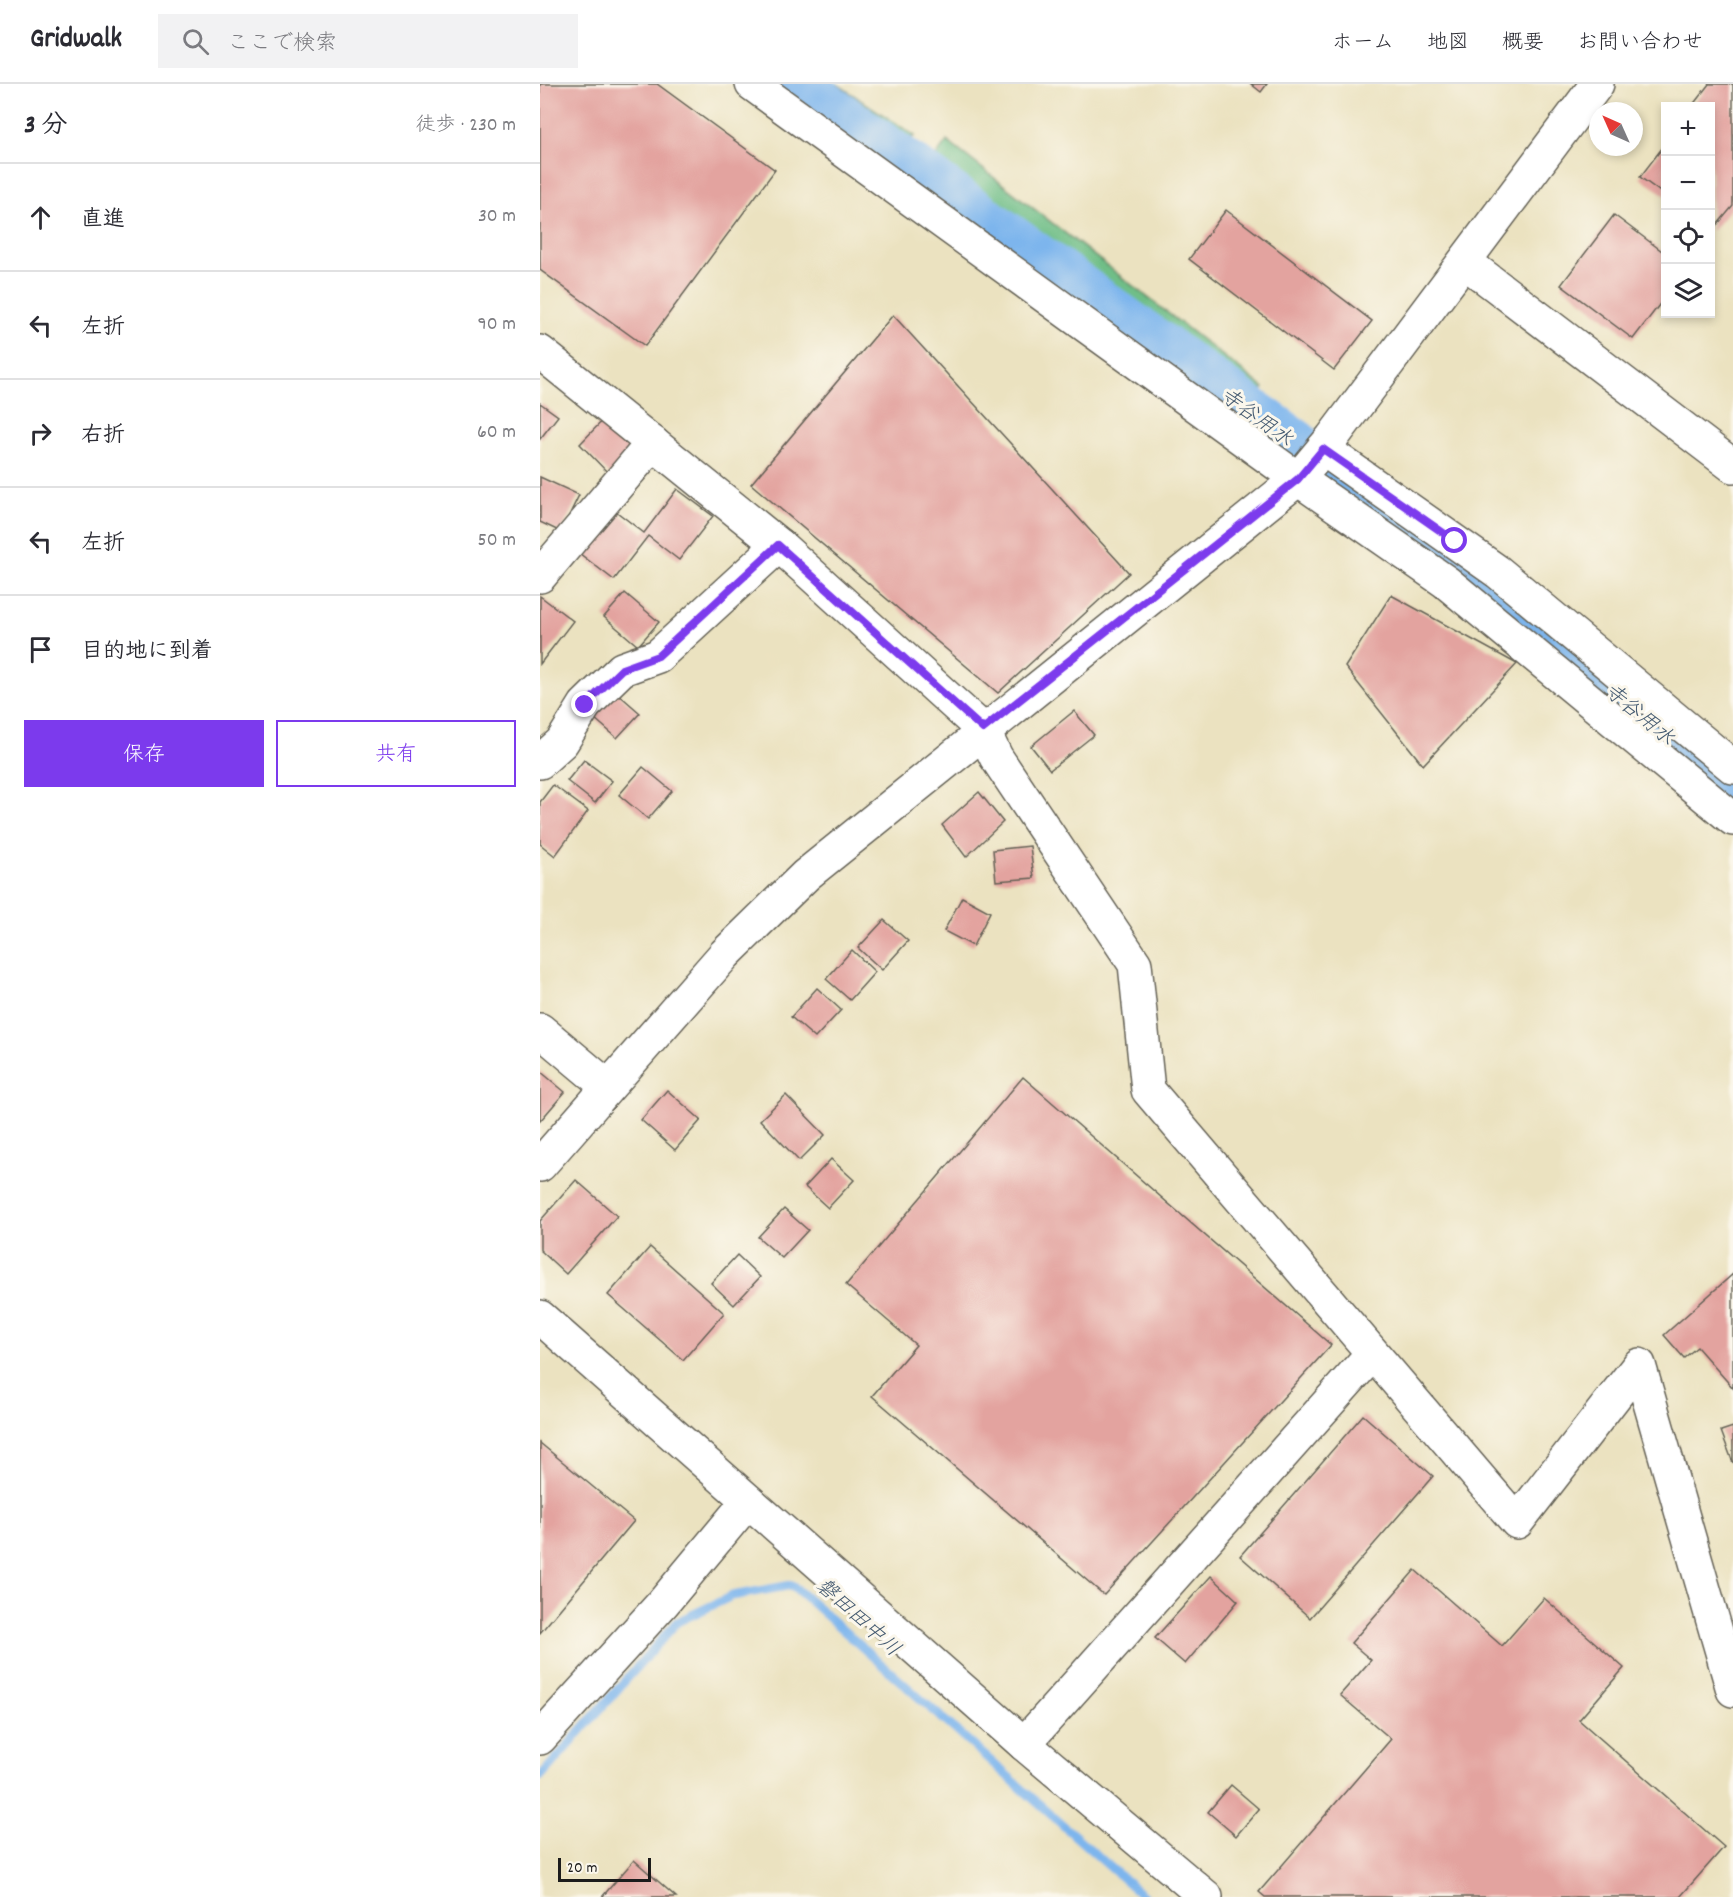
<!DOCTYPE html>
<html lang="ja">
<meta charset="utf-8">
<style>
:root{--surface:#fff;--page:#f2f2f3;--text:#2b2b33;--muted:#7c7c81;--line:#e1e1e2;--accent:#7c3aed}
body{margin:0;font-family:Dekko,"Klee One",sans-serif;background:var(--page);color:var(--text)}
.controls{position:absolute;right:18px;top:18px;display:grid;overflow:hidden;border-radius:0px;box-shadow:0 3px 9px #0003}
.controls button{width:54px;height:54px;display:grid;place-items:center;padding:0;border:0;border-bottom:2px solid var(--line);background:var(--surface);color:var(--text);font:30px sans-serif}
.compass{position:absolute;left:1049px;top:18px;width:54px;height:54px;border-radius:50%;background:var(--surface);box-shadow:0 3px 9px #0003;rotate:315deg}
.scale{position:absolute;left:18px;bottom:15px;width:93px;box-sizing:border-box;padding-left:6px;border:3px solid #1c1c1c;border-top:0;font-size:16px;line-height:21px;white-space:nowrap;color:#1c1c1c;-webkit-text-stroke:4px #fbf7ec;paint-order:stroke}
.stop{position:absolute;width:18px;height:18px;margin:-14px;border:4px solid #7c3aed;border-radius:50%;background:#fff}
.stop.end{background:#7c3aed;border-color:#fff;box-shadow:0 2px 6px #0008}
.list{margin:0;padding:0;list-style:none}
h2{display:flex;justify-content:space-between;align-items:center;height:78px;margin:0;padding:0 24px;font-size:26px}
h2 small{font-size:20px;font-weight:400;color:var(--muted)}
.list li{display:grid;grid-template-columns:39px 1fr auto;gap:18px;align-items:center;box-sizing:border-box;height:108px;padding:0 24px;border-top:2px solid var(--line)}
.list b{display:block;font-size:22px;white-space:nowrap}
.list em{font-size:20px;font-style:normal;color:var(--muted)}
.actions{display:flex;gap:12px;padding:18px 24px}
.actions a{flex:1;padding:14px 0;border:2px solid var(--accent);border-radius:0px;text-align:center;font-size:21px;color:var(--accent)}
.actions .main{background:var(--accent);color:#fff}
.icon{flex:none;width:33px;height:33px;fill:none;stroke:currentColor;stroke-width:2;stroke-linecap:round;stroke-linejoin:round}
.map{position:relative;flex:none;width:1193px;height:1813px;overflow:hidden}
header{display:flex;align-items:center;gap:36px;box-sizing:border-box;height:84px;padding:0 30px;background:var(--surface);border-bottom:2px solid var(--line)}
header strong{font-size:28px}
nav{display:flex;gap:33px;margin-inline-start:auto;font-size:21px}
.search{width:420px;height:54px;background:var(--page);display:flex;align-items:center;gap:15px;box-sizing:border-box;padding:0 21px;border-radius:0px;color:var(--muted);font-size:22px}
main{display:flex}
aside{flex:1;background:var(--surface)}
.map>svg:first-child{display:block}
.forest{fill:#70be87;stroke:#466d52;stroke-width:1.5}
.lines{fill:none;stroke-linecap:round;stroke-linejoin:round}
.stream{stroke:#7db5ed;stroke-width:9}
.river{stroke:#7db5ed;stroke-width:56}
.building{fill:#e3a39f}
.minor-casing{stroke:#646155;stroke-width:36}
.tertiary-casing{stroke:#646155;stroke-width:36}
.minor{stroke:#fff;stroke-width:33}
.tertiary{stroke:#fff;stroke-width:33}
.route{stroke:#7c3aed;stroke-width:8}
.labels{text-anchor:middle;dominant-baseline:central;stroke-width:6;stroke-linejoin:round;paint-order:stroke}
.water-label{font-size:21px;font-style:italic;fill:#435970;stroke:#fbf7ec}
</style>
<header>
<strong>Gridwalk</strong>
<div class="search"><svg class="icon" aria-label="search" viewBox="0 0 24 24"><circle cx="10" cy="10" r="6"/><path d="M15 15l6 6"/></svg>ここで検索</div>
<nav><a>ホーム</a><a>地図</a><a>概要</a><a>お問い合わせ</a></nav>
</header>
<main>
<aside>
<h2>3 分<small>徒歩 · 230 m</small></h2>
<ul class="list">
<li><svg class="icon" aria-label="ahead" viewBox="0 0 24 24"><path d="M12 20V5M6 11l6-6 6 6"/></svg><div><b>直進</b></div><em>30 m</em></li>
<li><svg class="icon" aria-label="left" viewBox="0 0 24 24"><path d="M17 20v-9H6M10 6l-5 5 5 5"/></svg><div><b>左折</b></div><em>90 m</em></li>
<li><svg class="icon" aria-label="right" viewBox="0 0 24 24"><path d="M7 20v-9h11M14 6l5 5-5 5"/></svg><div><b>右折</b></div><em>60 m</em></li>
<li><svg class="icon" aria-label="left" viewBox="0 0 24 24"><path d="M17 20v-9H6M10 6l-5 5 5 5"/></svg><div><b>左折</b></div><em>50 m</em></li>
<li><svg class="icon" aria-label="arrive" viewBox="0 0 24 24"><path d="M6 21V4h12l-3 4 3 4H6"/></svg><div><b>目的地に到着</b></div></li>
</ul>
<div class="actions"><a class="main">保存</a><a>共有</a></div>
</aside>
<div class="map">
<svg width="1193" height="1813" viewBox="0 0 1193 1813">
<rect width="100%" height="100%" fill="#fbf7ec"/>
<filter id="ink" filterUnits="userSpaceOnUse"><feTurbulence type="fractalNoise" baseFrequency=".0167" numOctaves="2"/><feDisplacementMap in="SourceGraphic" scale="12" xChannelSelector="R" yChannelSelector="G"/><feConvolveMatrix kernelMatrix="1 2 1 2 8 2 1 2 1" color-interpolation-filters="sRGB"/></filter>
<filter id="wash" filterUnits="userSpaceOnUse"><feTurbulence type="fractalNoise" baseFrequency=".008" numOctaves="4" result="noise"/><feDisplacementMap in="SourceGraphic" scale="24" xChannelSelector="R" yChannelSelector="G"/><feGaussianBlur stdDeviation="1.35" result="paint"/><feColorMatrix in="noise" values="0 0 0 0 0 0 0 0 0 0 0 0 0 0 0 0 0 1.4 0 .05"/><feComposite in="paint" operator="in"/></filter>
<g filter="url(#wash)">
<rect width="100%" height="100%" fill="#ebe2c0"/>
<!-- forest -->
<g class="forest">
<polygon points="250,0 297,0 375,52 345,69"/>
<polygon points="407,57 724,304 707,316 387,84"/>
</g>
<g class="lines">
<!-- stream -->
<polyline class="stream" points="0,1693 137,1538 192,1512 252,1501 604,1813"/>
<!-- river -->
<polyline class="river" points="249,0 753,362 786,394 915,480 1193,710"/>
</g>
<g id="blocks">
<!-- building -->
<g class="building">
<polygon points="0,0 117,0 235,86 105,262 0,186"/>
<polygon points="711,0 727,0 721,8"/>
<polygon points="1169,0 1193,0 1193,122 1172,147 1170,22 1152,22"/>
<polygon points="1126,59 1126,112 1100,93"/>
<polygon points="686,126 832,237 794,286 649,175"/>
<polygon points="1074,131 1126,170 1126,212 1093,255 1021,201"/>
<polygon points="353,231 589,489 458,609 211,400"/>
<polygon points="0,319 18,332 0,355"/>
<polygon points="65,334 96,365 70,391 40,360"/>
<polygon points="0,393 39,411 21,448 0,438"/>
<polygon points="137,405 173,432 139,476 108,452 74,496 39,469 73,425 104,449"/>
<polygon points="85,509 119,538 98,562 64,533"/>
<polygon points="851,511 977,580 883,681 805,583"/>
<polygon points="0,512 33,537 0,580"/>
<polygon points="76,608 100,629 77,654 54,634"/>
<polygon points="534,627 554,651 510,686 491,662"/>
<polygon points="44,676 72,697 55,719 27,697"/>
<polygon points="103,683 132,707 108,735 79,711"/>
<polygon points="13,701 48,727 15,772 0,760 0,718"/>
<polygon points="439,708 463,738 426,773 402,741"/>
<polygon points="490,762 494,794 456,797 453,766"/>
<polygon points="422,813 450,828 433,862 404,847"/>
<polygon points="344,836 368,857 342,886 318,864"/>
<polygon points="312,866 335,888 310,916 286,895"/>
<polygon points="277,904 301,926 275,954 251,933"/>
<polygon points="0,987 25,1008 0,1037"/>
<polygon points="483,993 791,1261 564,1511 332,1312 376,1261 306,1201"/>
<polygon points="127,1006 161,1036 135,1066 101,1036"/>
<polygon points="246,1011 285,1051 259,1077 220,1036"/>
<polygon points="291,1075 314,1096 288,1124 265,1103"/>
<polygon points="36,1096 77,1132 26,1190 0,1166 0,1137"/>
<polygon points="244,1125 268,1146 242,1174 218,1153"/>
<polygon points="110,1163 184,1229 143,1276 68,1211"/>
<polygon points="197,1171 220,1193 194,1221 171,1199"/>
<polygon points="1193,1190 1193,1304 1157,1263 1144,1274 1124,1251"/>
<polygon points="823,1331 893,1392 770,1534 700,1472"/>
<polygon points="1193,1343 1193,1379 1181,1347"/>
<polygon points="0,1359 94,1437 0,1549"/>
<polygon points="875,1486 962,1562 1004,1514 1084,1584 1039,1636 1184,1763 1140,1813 725,1813 719,1808 851,1655 800,1611 831,1576 811,1559"/>
<polygon points="671,1492 698,1517 645,1580 615,1554"/>
<polygon points="691,1701 719,1725 696,1752 668,1728"/>
<polygon points="94,1776 136,1813 62,1813"/>
</g>
</g>
</g>
<g filter="url(#ink)">
<use href="#blocks" fill-opacity="0" stroke="#646155" stroke-width="1.5"/>
<g class="lines">
<defs>
<g id="minor">
<polyline points="1057,0 792,354 758,395 906,498 1193,735"/>
<polyline points="925,178 1193,382"/>
<polyline points="0,268 239,461 443,646 456,673 595,880 608,1006 977,1438 1099,1281 1193,1606"/>
<polyline points="783,365 958,488 1193,683"/>
<polyline points="0,492 113,359"/>
<polyline points="0,678 22,658 45,621 82,585 118,572 239,461"/>
<polyline points="0,946 68,1003"/>
<polyline points="484,1660 832,1270"/>
</g>
<g id="tertiary">
<polyline points="0,1081 185,870 266,791 758,395 212,0"/>
<polyline points="0,1233 484,1660 666,1813"/>
<polyline points="0,1654 123,1519 208,1417"/>
</g>
</defs>
<!-- minor casing -->
<use href="#minor" class="minor-casing"/>
<!-- tertiary casing -->
<use href="#tertiary" class="tertiary-casing"/>
<!-- minor -->
<use href="#minor" class="minor"/>
<!-- tertiary -->
<use href="#tertiary" class="tertiary"/>
</g>
</g>
<g class="lines" filter="url(#ink)">
<!-- route -->
<polyline class="route" points="45,621 82,585 118,572 238,461 443,645 758,395 783,365 915,457"/>
</g>
<g class="labels">
<!-- water labels -->
<g class="water-label">
<text transform="translate(715 335) rotate(36)">寺谷用水</text>
<text transform="translate(1098 632) rotate(40)">寺谷用水</text>
<text transform="translate(317 1535) rotate(42)">磐田田中川</text>
</g>
</g>
</svg>
<div class="controls">
<button>+</button>
<button>−</button>
<button><svg class="icon" aria-label="locate" viewBox="0 0 24 24"><circle cx="12" cy="12" r="6"/><path d="M12 2v4M12 18v4M2 12h4M18 12h4"/></svg></button>
<button><svg class="icon" aria-label="layers" viewBox="0 0 24 24"><path d="M12 4l9 5-9 5-9-5zM3 14l9 5 9-5"/></svg></button>
</div>
<svg class="compass" viewBox="-18 -18 36 36"><path d="M0-13l5 13h-10z" fill="#e53935"/><path d="M0 13l5-13h-10z" fill="#7c7c81"/></svg>
<div class="scale">20 m</div>
<div class="stop" style="left:915px;top:457px"></div>
<div class="stop end" style="left:45px;top:621px"></div>
</div>
</main>
